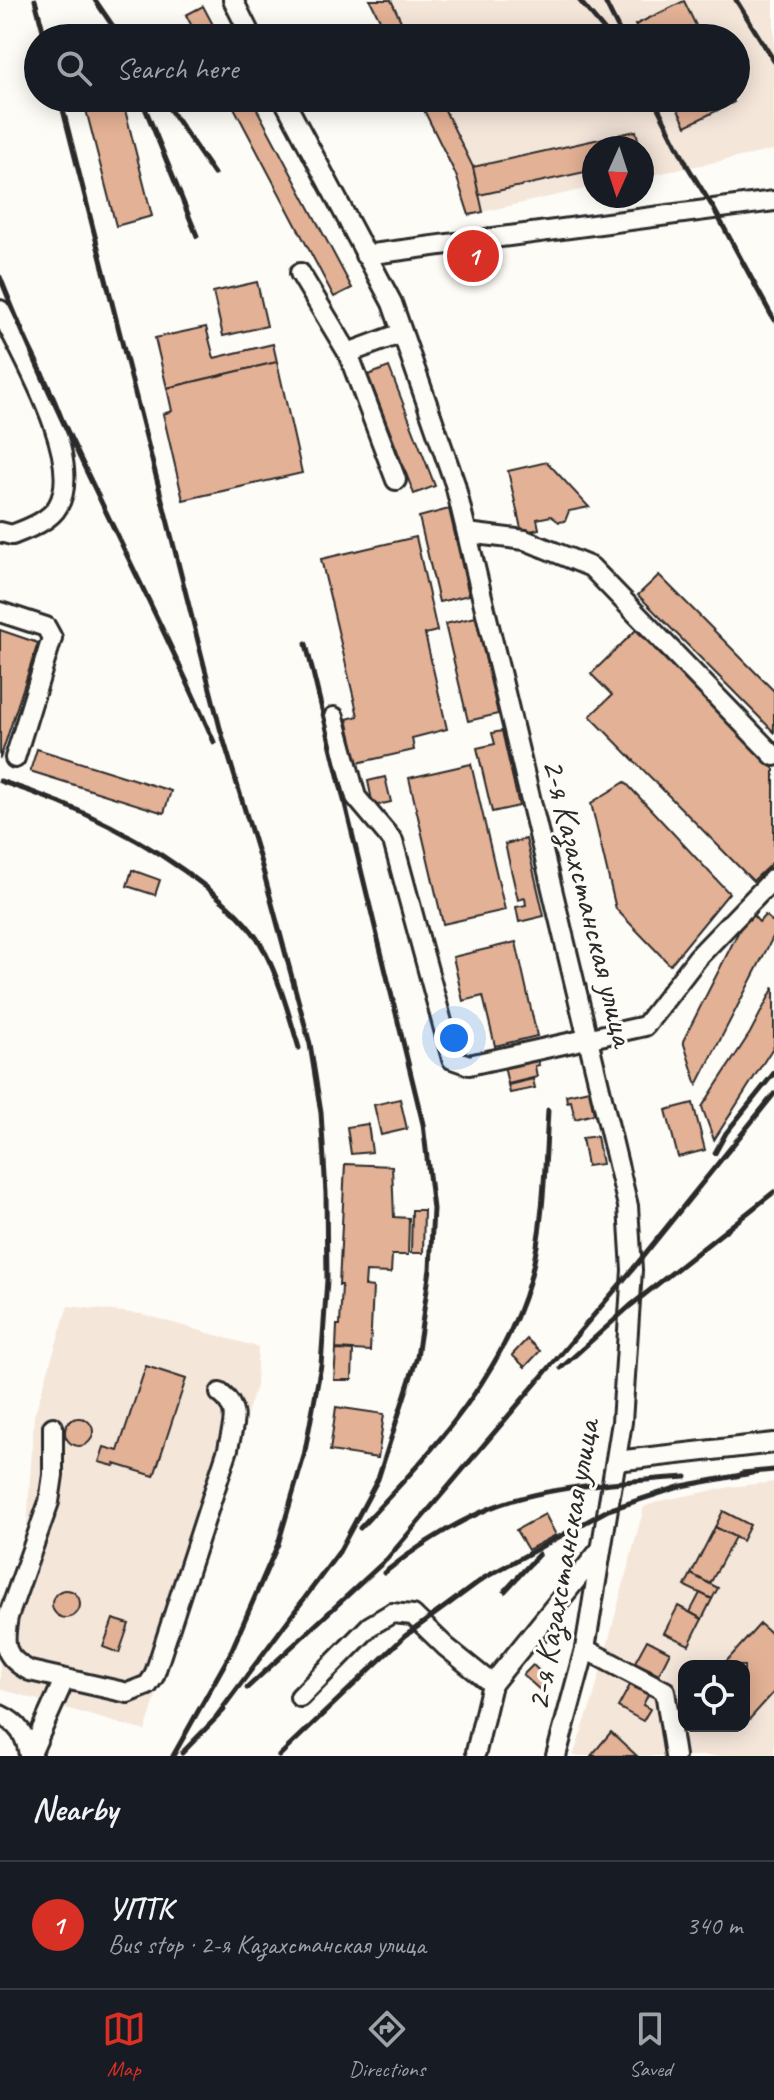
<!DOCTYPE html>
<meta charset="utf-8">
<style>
:root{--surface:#171b24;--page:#20242c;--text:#f1f3f6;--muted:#9ea1a6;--line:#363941;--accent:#d93025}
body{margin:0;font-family:Caveat,sans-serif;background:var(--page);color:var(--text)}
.controls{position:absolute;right:24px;bottom:24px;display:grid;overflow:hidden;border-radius:16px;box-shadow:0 4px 20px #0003}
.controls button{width:72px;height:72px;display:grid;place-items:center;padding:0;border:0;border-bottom:2px solid var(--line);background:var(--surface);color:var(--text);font:40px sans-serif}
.compass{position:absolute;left:582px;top:136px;width:72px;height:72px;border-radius:50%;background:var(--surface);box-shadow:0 4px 20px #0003;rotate:183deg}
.you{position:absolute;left:454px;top:1038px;width:28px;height:28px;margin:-20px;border:6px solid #fff;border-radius:50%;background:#1a73e8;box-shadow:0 0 0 12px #1a73e833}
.badge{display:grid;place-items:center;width:52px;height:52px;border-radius:50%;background:var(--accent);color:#fff;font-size:26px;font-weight:700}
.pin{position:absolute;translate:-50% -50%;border:4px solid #fff;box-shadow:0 2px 8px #0006}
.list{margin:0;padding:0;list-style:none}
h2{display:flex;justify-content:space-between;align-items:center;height:104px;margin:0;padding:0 32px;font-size:34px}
h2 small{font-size:26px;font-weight:400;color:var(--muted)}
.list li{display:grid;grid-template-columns:52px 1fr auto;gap:24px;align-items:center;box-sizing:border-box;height:128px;padding:0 32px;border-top:2px solid var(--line)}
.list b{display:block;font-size:30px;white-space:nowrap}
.list p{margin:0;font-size:26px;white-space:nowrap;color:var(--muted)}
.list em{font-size:26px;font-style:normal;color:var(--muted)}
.icon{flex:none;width:44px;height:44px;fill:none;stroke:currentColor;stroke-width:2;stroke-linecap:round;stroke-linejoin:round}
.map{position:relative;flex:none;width:774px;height:1756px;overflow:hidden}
.search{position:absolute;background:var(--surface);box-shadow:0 4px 20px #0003;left:24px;right:24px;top:24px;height:88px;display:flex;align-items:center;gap:20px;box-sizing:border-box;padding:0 28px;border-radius:44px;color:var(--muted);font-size:30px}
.sheet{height:232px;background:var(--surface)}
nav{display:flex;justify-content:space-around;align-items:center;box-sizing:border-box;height:112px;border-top:2px solid var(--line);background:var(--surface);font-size:22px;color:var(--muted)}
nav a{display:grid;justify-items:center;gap:4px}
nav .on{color:var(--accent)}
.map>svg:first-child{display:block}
.built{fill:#f5e6da;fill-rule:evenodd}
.building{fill:#e3b195;stroke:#2b2b2b;stroke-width:2}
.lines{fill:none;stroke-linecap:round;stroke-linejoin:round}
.minor-casing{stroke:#2b2b2b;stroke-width:24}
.minor{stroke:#fdfcf7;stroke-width:18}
.rail{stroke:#2b2b2b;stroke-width:5}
.labels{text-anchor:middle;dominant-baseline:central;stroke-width:6;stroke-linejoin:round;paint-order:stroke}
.street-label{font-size:34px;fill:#2b2b2b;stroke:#fdfcf7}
</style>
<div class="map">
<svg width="774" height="1756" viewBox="0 0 774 1756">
<rect width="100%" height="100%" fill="#fdfcf7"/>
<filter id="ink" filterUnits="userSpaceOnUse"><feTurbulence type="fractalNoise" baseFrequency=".0125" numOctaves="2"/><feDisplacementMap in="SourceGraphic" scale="16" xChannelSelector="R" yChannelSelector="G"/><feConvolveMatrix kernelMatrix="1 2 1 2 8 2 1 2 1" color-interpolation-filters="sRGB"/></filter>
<g filter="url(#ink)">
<!-- built -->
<g class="built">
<polygon points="370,0 774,0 774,150 642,177 642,148 594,148 594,187 469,215 456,175 418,98 736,98 736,38 389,38"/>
<polygon points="68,1306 141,1314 258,1347 256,1386 145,1731 0,1689 0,1605 27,1528 34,1416"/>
<path d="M774,1482V1756H573L593,1699L644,1507L660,1501L730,1487ZM684,1666H744V1726H684Z"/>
</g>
<!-- building -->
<g class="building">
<polygon points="370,0 391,0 409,38 389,38"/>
<polygon points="684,1 702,38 642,38 635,25"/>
<polygon points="203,6 220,38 198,38 186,15"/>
<polygon points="83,98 122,98 152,216 116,226"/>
<polygon points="229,98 251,98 352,288 334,297"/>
<polygon points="418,98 439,98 473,167 483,212 469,215 456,175"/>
<polygon points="672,98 732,98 734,102 686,126"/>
<polygon points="636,131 640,148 594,148 594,170 479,195 473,167"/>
<polygon points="257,282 267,326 223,336 213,292"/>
<polygon points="206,327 214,358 273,344 277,362 167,388 155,338"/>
<polygon points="277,362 302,473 183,500 163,414 172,411 167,388"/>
<polygon points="389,367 435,486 414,494 368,375"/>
<polygon points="547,462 589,507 569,511 565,521 559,522 551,516 537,519 539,529 522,533 508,471"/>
<polygon points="449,509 469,595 439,602 419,517"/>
<polygon points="416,537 437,631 425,634 447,729 412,738 414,750 357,763 347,719 358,716 321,559"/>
<polygon points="659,575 774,691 774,732 638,595"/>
<polygon points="476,617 498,714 468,721 445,624"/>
<polygon points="0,630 38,643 0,759"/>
<polygon points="636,630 774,769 774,861 753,881 590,716 612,695 591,674"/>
<polygon points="502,731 519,806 492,812 477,748 495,744 492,733"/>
<polygon points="37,749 171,791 164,813 30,771"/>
<polygon points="471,764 505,910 443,924 409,778"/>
<polygon points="385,777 391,802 373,806 368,781"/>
<polygon points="625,782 729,893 670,965 616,909 591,803"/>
<polygon points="526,839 544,916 519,922 516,907 526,905 525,898 518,900 505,844"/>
<polygon points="132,870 160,880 155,895 127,886"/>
<polygon points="749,911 759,922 765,915 774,923 774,935 697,1085 683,1041"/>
<polygon points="516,942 537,1036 495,1046 483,996 463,1001 453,957"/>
<polygon points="774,987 774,1046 714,1140 702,1107 750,1033"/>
<polygon points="537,1059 539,1065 535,1066 537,1077 508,1084 504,1066"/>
<polygon points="533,1079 535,1088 510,1093 508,1085"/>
<polygon points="589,1090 594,1114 575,1119 571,1101 567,1102 566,1095"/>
<polygon points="400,1099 407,1129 381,1135 374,1105"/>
<polygon points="693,1103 705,1150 678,1157 666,1110"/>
<polygon points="368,1124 372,1152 351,1154 347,1127"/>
<polygon points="597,1136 602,1164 587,1166 582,1138"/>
<polygon points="345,1164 392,1166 394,1217 409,1218 408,1255 392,1255 391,1273 366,1272 365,1286 373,1287 370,1351 336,1349 337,1325 340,1325 342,1285 339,1285"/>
<polygon points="412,1210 424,1210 423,1253 411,1253"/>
<polygon points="527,1339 540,1351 525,1367 512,1355"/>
<polygon points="336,1350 353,1351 352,1380 334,1380"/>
<polygon points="146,1366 186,1379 154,1476 115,1464 114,1466 99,1462 104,1447 118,1451"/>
<polygon points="336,1407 384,1414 378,1458 330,1451"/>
<circle cx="79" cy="1432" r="14"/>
<polygon points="723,1511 750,1525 742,1541 715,1527"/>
<polygon points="545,1514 556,1535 528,1550 516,1530"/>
<polygon points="715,1527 735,1537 710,1584 691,1574"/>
<polygon points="691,1574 718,1588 712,1599 685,1586"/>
<circle cx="66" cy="1604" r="14"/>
<polygon points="700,1593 712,1599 702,1619 690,1612"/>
<polygon points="678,1606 702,1619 689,1645 664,1633"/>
<polygon points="555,1611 565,1619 546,1642 536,1633"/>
<polygon points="113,1619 129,1624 119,1653 103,1647"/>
<polygon points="760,1624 774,1636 774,1692 747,1722 744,1720 744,1666 722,1666"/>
<polygon points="647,1640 670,1652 659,1674 635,1662"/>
<polygon points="533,1665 549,1680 540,1690 523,1675"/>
<polygon points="630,1685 648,1695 643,1705 650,1709 643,1721 618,1707"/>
<polygon points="611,1732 637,1756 591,1756"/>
</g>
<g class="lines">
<defs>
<g id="minor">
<polyline points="233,0 252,38"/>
<polyline points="283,98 392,303 455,484 628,1206 632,1270 622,1422 585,1649 556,1756"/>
<polyline points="365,255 774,201"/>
<polyline points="300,273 348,353"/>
<path d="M0,310C21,354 85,460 58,506C50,521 27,529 12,535L0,532"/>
<polyline points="396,480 348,353 402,333"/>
<polyline points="467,533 525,540 591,567 774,756"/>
<polyline points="0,612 46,627 52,638 15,758"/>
<polyline points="334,717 356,797 393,841 452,1059 469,1065 645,1026 698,957 774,878"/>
<path d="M53,1427V1475L49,1502L8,1617C3,1645 3,1657 30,1671L128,1693L148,1685L154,1676L228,1449C232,1426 242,1410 220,1393"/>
<polyline points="616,1461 774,1443"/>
<polyline points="585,1649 665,1691 675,1756"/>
<polyline points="300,1697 370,1626 392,1613 413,1615 446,1647 492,1684 601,1549"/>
<path d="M0,1715C18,1723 27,1736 29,1756"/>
<polyline points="476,1752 492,1684"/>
<polyline points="30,1756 64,1680"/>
</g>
</defs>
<!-- minor casing -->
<use href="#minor" class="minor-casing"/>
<!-- minor -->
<use href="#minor" class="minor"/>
<!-- rail -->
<g class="rail">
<polyline points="35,0 45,38"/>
<polyline points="95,0 121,38"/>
<polyline points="579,0 611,38"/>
<polyline points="604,0 623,38"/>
<polyline points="736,0 774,61"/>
<polyline points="60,98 220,728 261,863 310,1044 321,1113 326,1193 327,1280 321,1365 304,1456 278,1544 229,1656 173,1756"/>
<polyline points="141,98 197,236"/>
<polyline points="162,98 214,174"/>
<polyline points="653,98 688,167 714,209 774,320"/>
<path d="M0,277C63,436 146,585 214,742"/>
<path d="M0,781C75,805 144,838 206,887C228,905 251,925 264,950C280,981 289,1015 299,1048"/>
<polyline points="715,1153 726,1133 774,1073"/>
<polyline points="561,1368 630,1306 774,1192"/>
<polyline points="742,1473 774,1470"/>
<path d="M360,1528C429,1454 502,1379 530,1279C544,1225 545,1166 548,1110"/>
<path d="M384,1573C415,1548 451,1525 488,1509C542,1486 627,1481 686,1477"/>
<polyline points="505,1591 539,1554"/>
<polyline points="247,1688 387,1559 632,1270 774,1094"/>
<polyline points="216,1717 339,1552 378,1479 417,1357 430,1269 433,1209 423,1124 306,644"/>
<polyline points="182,1753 224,1710"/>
<polyline points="279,1756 405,1636 484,1578 608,1510 682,1486 752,1473"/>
</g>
</g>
</g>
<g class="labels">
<!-- street labels -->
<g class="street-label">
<text transform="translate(589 902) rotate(76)">2-я Казахстанская улица</text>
<text transform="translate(562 1565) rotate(-80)">2-я Казахстанская улица</text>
</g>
</g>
</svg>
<div class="controls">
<button><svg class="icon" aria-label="locate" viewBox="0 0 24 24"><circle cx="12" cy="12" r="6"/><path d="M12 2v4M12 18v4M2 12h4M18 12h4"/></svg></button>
</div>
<svg class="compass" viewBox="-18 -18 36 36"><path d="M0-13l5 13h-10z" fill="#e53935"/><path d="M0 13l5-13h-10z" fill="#9ea1a6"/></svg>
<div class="you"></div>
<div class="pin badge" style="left:473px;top:256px">1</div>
<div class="search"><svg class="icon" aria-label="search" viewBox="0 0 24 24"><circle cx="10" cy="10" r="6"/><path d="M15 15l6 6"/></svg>Search here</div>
</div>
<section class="sheet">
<h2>Nearby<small></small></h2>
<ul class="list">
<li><span class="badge">1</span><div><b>УПТК</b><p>Bus stop · 2-я Казахстанская улица</p></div><em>340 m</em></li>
</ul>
</section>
<nav>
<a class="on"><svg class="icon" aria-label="map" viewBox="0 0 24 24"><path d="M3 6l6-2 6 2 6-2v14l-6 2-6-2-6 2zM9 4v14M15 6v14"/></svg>Map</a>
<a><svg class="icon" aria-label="directions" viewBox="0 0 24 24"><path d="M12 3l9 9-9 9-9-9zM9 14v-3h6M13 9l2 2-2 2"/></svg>Directions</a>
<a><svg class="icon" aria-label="saved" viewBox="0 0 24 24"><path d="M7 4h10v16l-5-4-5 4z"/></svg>Saved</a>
</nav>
